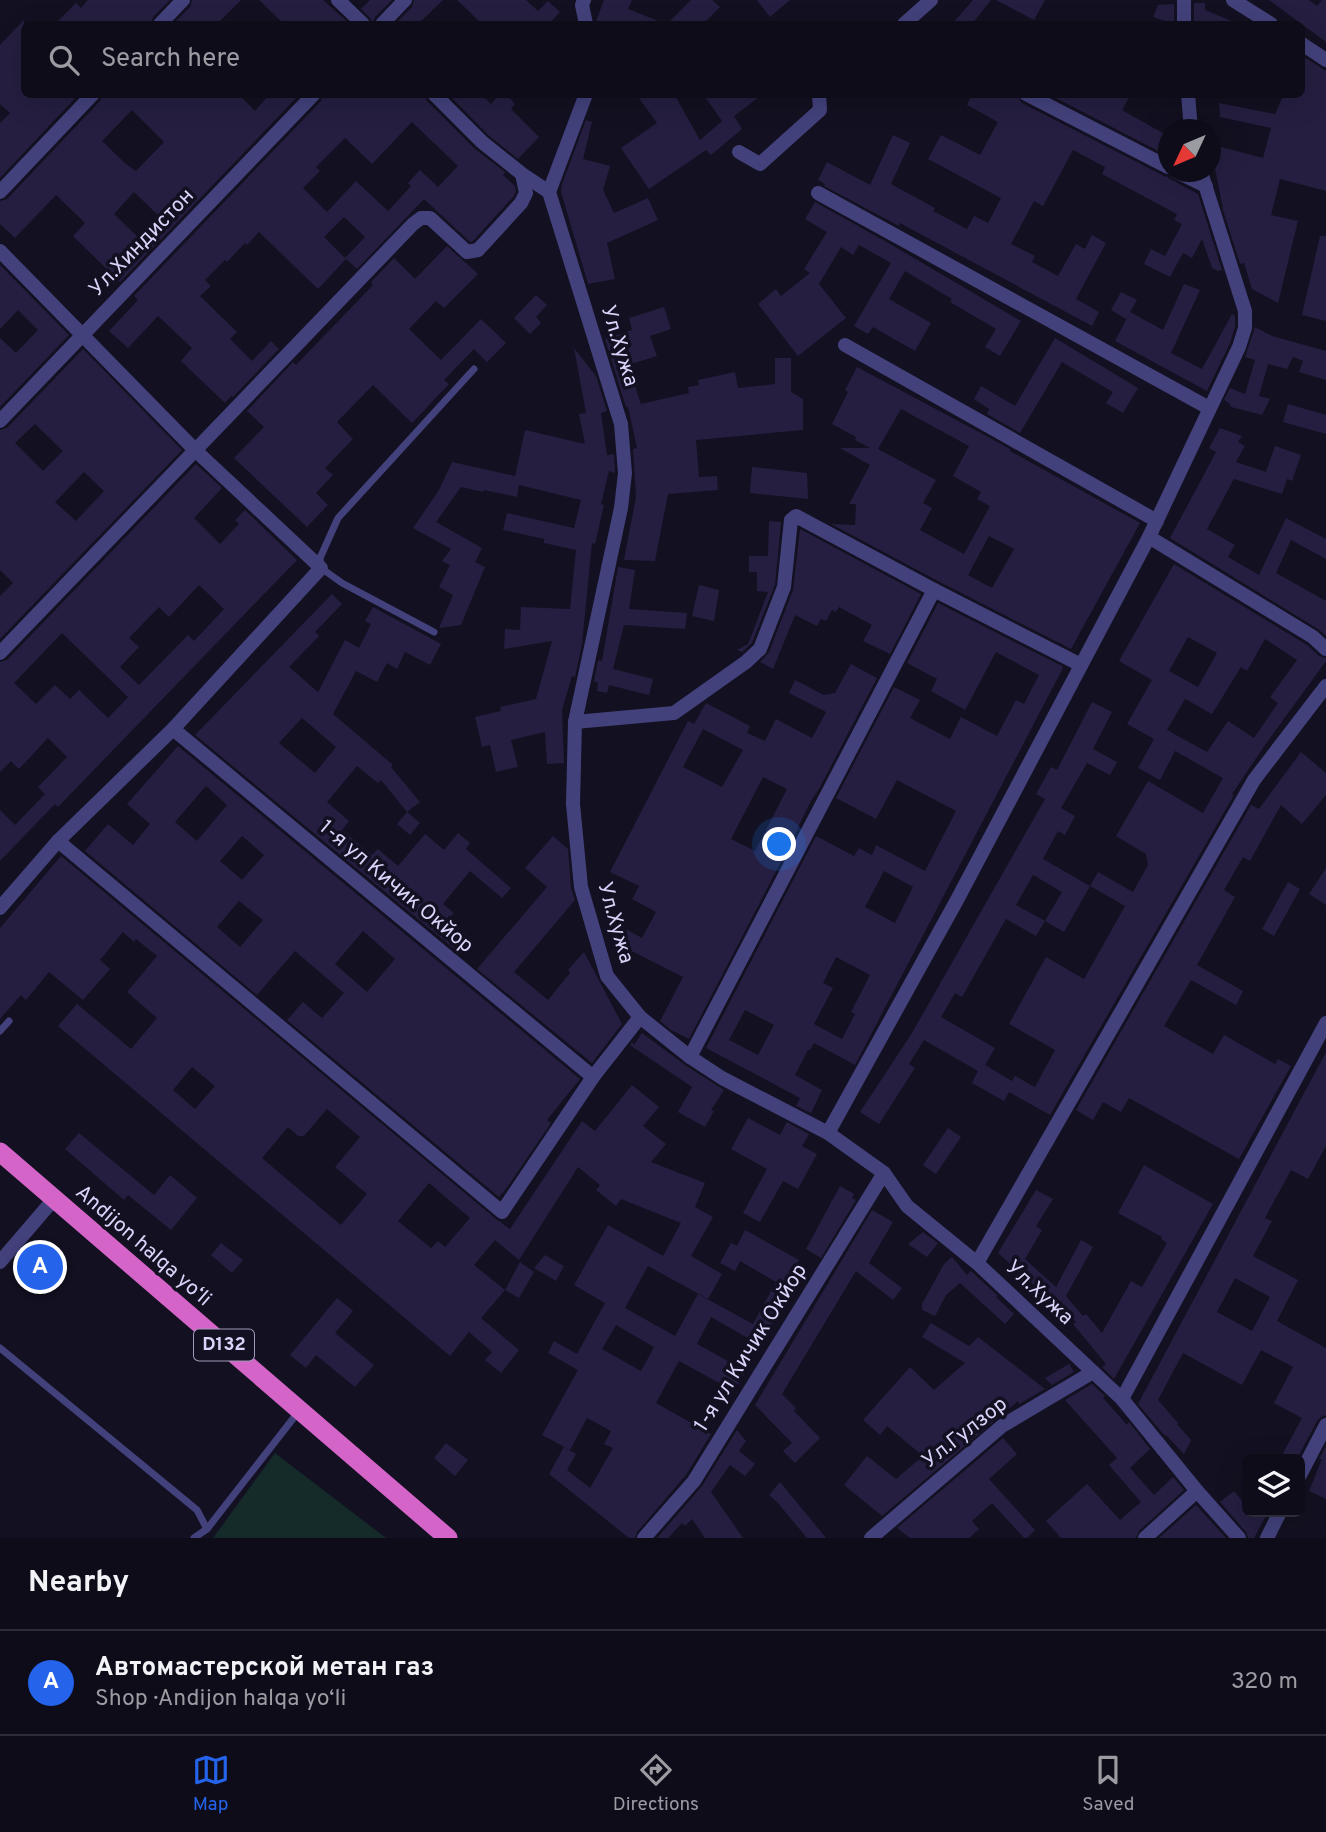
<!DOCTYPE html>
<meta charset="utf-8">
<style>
:root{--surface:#0e0c19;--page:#171522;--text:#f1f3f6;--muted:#9b9ba2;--line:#2e2c38;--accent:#2563eb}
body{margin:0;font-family:Overpass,sans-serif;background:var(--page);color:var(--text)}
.controls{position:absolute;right:21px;bottom:21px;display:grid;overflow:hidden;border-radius:10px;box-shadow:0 7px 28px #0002}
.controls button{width:63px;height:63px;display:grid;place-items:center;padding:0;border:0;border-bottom:2px solid var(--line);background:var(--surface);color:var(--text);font:35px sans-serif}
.compass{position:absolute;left:1158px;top:119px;width:63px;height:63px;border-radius:50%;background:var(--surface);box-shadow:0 7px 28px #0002;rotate:226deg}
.you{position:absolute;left:780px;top:845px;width:24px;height:24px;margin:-18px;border:5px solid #fff;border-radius:50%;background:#1a73e8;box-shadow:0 0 0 10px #1a73e833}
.badge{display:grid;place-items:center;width:46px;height:46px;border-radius:50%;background:var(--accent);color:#fff;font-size:23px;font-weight:700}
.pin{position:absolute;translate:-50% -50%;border:4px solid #fff;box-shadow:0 2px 7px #0006}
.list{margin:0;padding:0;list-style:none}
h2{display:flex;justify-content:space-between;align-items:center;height:91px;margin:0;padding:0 28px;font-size:30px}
h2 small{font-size:23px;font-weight:400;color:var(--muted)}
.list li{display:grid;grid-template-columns:46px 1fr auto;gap:21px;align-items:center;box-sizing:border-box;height:105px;padding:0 28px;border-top:2px solid var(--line)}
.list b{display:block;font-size:26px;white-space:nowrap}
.list p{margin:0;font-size:23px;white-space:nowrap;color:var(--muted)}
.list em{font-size:23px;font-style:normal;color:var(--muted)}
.icon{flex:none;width:38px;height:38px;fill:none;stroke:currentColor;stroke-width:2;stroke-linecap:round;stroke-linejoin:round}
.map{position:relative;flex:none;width:1326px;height:1538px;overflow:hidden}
.search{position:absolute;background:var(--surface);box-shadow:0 7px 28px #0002;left:21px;right:21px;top:21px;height:77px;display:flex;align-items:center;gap:18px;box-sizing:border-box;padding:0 24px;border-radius:10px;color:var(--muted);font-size:26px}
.sheet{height:196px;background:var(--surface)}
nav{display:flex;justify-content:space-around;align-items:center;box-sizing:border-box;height:98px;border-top:2px solid var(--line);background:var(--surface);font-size:19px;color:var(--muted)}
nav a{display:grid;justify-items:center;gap:4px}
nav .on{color:var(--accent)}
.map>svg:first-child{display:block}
.green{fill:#142b2a}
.building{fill:#251e40;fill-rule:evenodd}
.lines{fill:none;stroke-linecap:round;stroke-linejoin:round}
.service{stroke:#42417b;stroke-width:7}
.minor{stroke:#42417b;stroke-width:14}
.trunk{stroke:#d464c8;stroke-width:19}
.labels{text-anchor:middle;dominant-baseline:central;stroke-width:7;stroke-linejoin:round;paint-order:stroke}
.shield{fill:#131021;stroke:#9e9ab9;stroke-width:2}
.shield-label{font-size:19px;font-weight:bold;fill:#d9d5fa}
.street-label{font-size:21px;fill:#d9d5fa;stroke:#131021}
</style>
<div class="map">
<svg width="1326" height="1538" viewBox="0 0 1326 1538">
<rect width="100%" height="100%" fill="#131021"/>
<!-- green -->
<polygon class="green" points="275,1453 386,1538 213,1538"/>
<!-- building -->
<g class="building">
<polygon points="88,0 170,0 153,17 151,24 55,24 76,3 81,8"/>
<polygon points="192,0 241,0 217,24 173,24 190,7"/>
<polygon points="259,0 323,0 350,24 284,24"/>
<polygon points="370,0 392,0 375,17 373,24 370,18 361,9"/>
<polygon points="414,0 443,0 418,24 395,24 412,7"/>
<polygon points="457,0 526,0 538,11 548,1 560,12 550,23 551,24 482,24"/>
<polygon points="604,0 632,0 628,9 666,24 595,24"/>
<polygon points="691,0 712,0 720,7 703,24 667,24"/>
<polygon points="757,0 790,0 770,17"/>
<polygon points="973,0 991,0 972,24 952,24"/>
<polygon points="996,0 1045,0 1034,20"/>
<polygon points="1269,0 1309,0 1317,6 1322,0 1326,0 1326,42"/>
<polygon points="1194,3 1205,3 1205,10 1239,24 1194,24"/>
<polygon points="1174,4 1174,24 1153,17 1158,5"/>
<polygon points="24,20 24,94 79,94 0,178 0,123 10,113 0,104 0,45"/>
<polygon points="1301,55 1326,71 1326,191 1280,179 1271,215 1298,221 1278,303 1252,289 1244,263 1240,264 1222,207 1223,208 1210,144 1263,158 1271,128 1220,117 1219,103 1275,114 1284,94 1301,94"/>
<path d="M102,94H238L255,111L270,94H300L120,282L73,236L85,223L56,195L15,238L0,224V201L7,199L100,101ZM132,110L164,142L136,171L126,164L102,141ZM134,192L162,219L141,240L114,214Z"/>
<path d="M323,94H425L427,101L475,149L505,172L503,175L515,186L516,192L513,197L473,241L470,242L424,199L357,269L346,259L318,289L259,232L247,245L245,243L227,262L225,260L205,280L211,286L200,296L237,332L230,339L252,361L271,341L279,349L233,397L231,396L225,403L181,361L192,348L158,316L128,348L109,331L138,300L134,296L321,101ZM412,122L458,166L438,187L420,170L408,183L411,186L388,211L356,181L327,212L303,188L320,171L316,167L345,138L372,164ZM344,217L365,237L345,258L324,237Z"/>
<polygon points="448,94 481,94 491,104 500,94 506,94 515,104 511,109 539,137 518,159 488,135"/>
<polygon points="636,94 674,94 700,140 722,121 703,94 763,94 734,116 742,129 711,155 706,150 649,189 621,148 657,123"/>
<polygon points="972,94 1016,94 1022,103 1164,176 1168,177 1168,178 1198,194 1222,270 1218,271 1212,268 1202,239 1192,258 1183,253 1170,277 1144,264 1151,249 1165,256 1182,224 1174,220 1177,214 1102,174 1105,167 1073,150 1043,206 1034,201 1011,244 1035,256 1032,262 1058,276 1076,244 1085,249 1092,235 1106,243 1076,299 1099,312 1092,326 900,223 899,226 824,186 825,184 818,180 827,162 870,185 893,135 910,143 891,184 935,208 933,211 967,229 974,216 988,223 1001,198 928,159 941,135 980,155 998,122 967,105"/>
<polygon points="1048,94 1131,94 1122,110 1168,136 1168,156"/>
<polygon points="586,120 592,122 583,159 610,166 603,190 614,213 648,198 658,220 607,243 615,279 588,284 561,192 562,184"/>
<polygon points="815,202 890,244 1021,321 1000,356 985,347 996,329 950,302 952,299 905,271 889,299 931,323 915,351 873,327 868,334 854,326 891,263 859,245 853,255 841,247 819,284 846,318 798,356 758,304 776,289 781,296 810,273 804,269 827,232 805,219"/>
<polygon points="1320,236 1326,236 1326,321 1302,315"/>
<polygon points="447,246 478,274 444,308 436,301 409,329 441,360 481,319 506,343 487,362 474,349 444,380 449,384 412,423 373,385 337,422 353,439 325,468 333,475 316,493 328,505 307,527 234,458 264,427 247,411 293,362 296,365 373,285 371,282 394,258 415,279"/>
<polygon points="0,265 69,335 0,407 0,338 16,353 38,330 18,310 0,329"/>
<polygon points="1184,284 1200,290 1171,353 1202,369 1232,314 1235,316 1235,327 1230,343 1207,391 1115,341 1129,314 1126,319 1111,310 1121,292 1137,300 1130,312 1163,330"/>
<polygon points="536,295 547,305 536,317 541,323 530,334 514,318"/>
<polygon points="664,307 671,329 650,336 657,356 628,365 641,404 689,393 688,387 699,385 698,380 735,372 738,388 775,384 775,358 791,358 791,392 803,399 803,430 696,440 699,477 717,476 718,490 668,494 655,561 624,560 636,497 633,449 637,448 628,407 626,407 605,339 632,330 629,318"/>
<polygon points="1255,327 1272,336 1326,351 1326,380 1299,372 1303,361 1293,357 1287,369 1268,364 1259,396 1270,399 1262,415 1231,407 1230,404 1224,400 1230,388 1245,394 1255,360 1245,357"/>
<polygon points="1055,338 1138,388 1123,413 1106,403 1113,392 1062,362 1020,433 987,414 989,409 974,399 981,386 1015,406"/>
<polygon points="574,348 596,376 607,411 601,413 607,455 614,454 615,473 609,471 601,504 604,505 595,544 592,543 582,644 575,677 572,676 562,710 564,763 547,764 545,732 511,740 518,767 496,772 490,745 482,747 475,717 501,711 500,707 536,699 552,641 504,649 505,629 520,630 521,607 570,609 576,550 544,543 544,539 503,530 507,513 574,528 581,500 519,485 517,497 484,490 483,492 461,487 436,522 482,548 475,562 485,567 461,625 439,628 453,595 439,587 450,565 442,561 451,549 413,528 439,490 452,462 515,476 525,430 585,444 579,414 586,413"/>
<path d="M83,349L182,450L0,639V596L13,583L0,570V430L7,428ZM35,424L63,451L43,471L15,443ZM84,472L104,491L76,521L55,502Z"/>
<path d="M857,367L977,431L1010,449V451L1140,523L1071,649L938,581L831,524L855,525L856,504H849L870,465L840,448H870L855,440L856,437L832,424L848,392L845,390ZM901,409L969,446L953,476L981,492L977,499L990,506L964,554L920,530L932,508L923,503L936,480L878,449ZM989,536L1014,549L992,588L968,575Z"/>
<polygon points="1288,404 1326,415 1326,434 1283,422"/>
<polygon points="1220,428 1242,436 1238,442 1245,446 1236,462 1266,472 1275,446 1301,455 1292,481 1287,479 1282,494 1234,479 1207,529 1235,545 1228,557 1259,575 1286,518 1326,539 1326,559 1291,540 1276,573 1326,601 1326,636 1318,629 1170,538 1216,452 1209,448"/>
<path d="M196,464L222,488L194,518L220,544L239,524L235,520L245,510L297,560L58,807L55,804L0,861V810L15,825L45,794L38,787L67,757L48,738L19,769L11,761L0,772V662L7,660ZM199,585L224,609L194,641L188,635L139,685L120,667L139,647L129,638L159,607L169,617ZM62,633L128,697L108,718L79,690L70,699L55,685L36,704L14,683Z"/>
<polygon points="752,467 807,473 808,499 750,493"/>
<polygon points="769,521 781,522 775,585 752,643 742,652 737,650 748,644 768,592 757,591 757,572 749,572 749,556 768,556"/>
<polygon points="800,529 921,594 890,654 863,641 872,625 839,607 836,612 832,610 826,621 821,619 817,626 795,615 773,669 760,662 769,652 793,590"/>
<path d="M1174,564L1307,645L1319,656L1326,658V661L1265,745L1232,794L1234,795L1050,1115L1009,1092L1004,1101L972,1083L978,1071L924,1040L909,1064L915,1068L879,1124L860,1112L912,1033L1045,799L1036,794L1051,767L1057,770L1092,702L1112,712L1093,749L1117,762L1110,775L1087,763L1061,808L1075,816L1065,835L1058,831L1043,859L1090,886L1098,872L1133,892L1148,865L1146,854L1116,836L1148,781L1203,813L1223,778L1175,751L1160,780L1138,768L1154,739L1127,724L1152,680L1119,661ZM1188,637L1217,653L1198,687L1169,671ZM1265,639L1297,660L1270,697L1278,703L1254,738L1228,721L1207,752L1167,730L1185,699L1212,714L1241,667L1247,671ZM1033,875L1062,892L1045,921L1016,905ZM1090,886L1125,906L1084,979L1046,957L1009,1024L1055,1050L1035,1087L1015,1076L1012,1081L985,1065L995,1048L941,1017L955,993L962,997L1006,919L1036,936L1045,921L1064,932Z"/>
<polygon points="618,567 635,570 629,609 687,613 685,629 624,625 613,669 653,679 649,695 609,685 607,693 597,691 598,683 594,681 598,660 602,661"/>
<polygon points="699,585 719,590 714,621 692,616"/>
<path d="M332,594L342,604L315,632L319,636L289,667L318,692L345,640L359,648L371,624L365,621L373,607L441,644L430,665L405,652L397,669L387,663L377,682L356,671L333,714L393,765L391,767L420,802L407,812L381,780L378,783L357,766L327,802L349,821L342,830L372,855L378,849L398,866L425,834L444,850L458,833L470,843L466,849L511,888L502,898L470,871L443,904L454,913L448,920L470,938L458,952L195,735ZM302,718L336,747L315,773L279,743Z"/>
<path d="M938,603L1062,666L1063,668L855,1065L814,1043L810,1050H808L795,1075L822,1090L811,1113L796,1106L800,1098L706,1048L816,836L854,856L859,848L872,855L876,845L925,871L956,811L897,780L876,819L836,798L894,687L920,700L910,718L950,739L961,717L997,736L1016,700L1024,704L1039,675L996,652L965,710L931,691L937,679L907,663ZM884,871L913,887L895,923L865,907ZM836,957L870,975L851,1012L855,1014L842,1039L814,1024L833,988L823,983ZM745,1010L774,1025L758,1055L729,1040Z"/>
<path d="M851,664L877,678L819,789L811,801L798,827H799L689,1039L671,1030L660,1021L683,977L612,941L620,926L642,938L656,912L632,899L639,886L610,872L688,721L694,724L706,703L750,726L747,733L765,741L776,719L812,738L826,712L789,693L795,680L824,695L835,693ZM703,729L743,750L722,787L683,767ZM763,777L787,789L755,851L731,839Z"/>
<path d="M178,746L580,1079L547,1120L551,1123L508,1186L499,1197L287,1020L303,1002L322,1018L344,993L295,951L257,995L85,851L108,824L133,845L150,824L127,804ZM206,786L227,805L197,841L175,822ZM242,836L264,855L242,880L220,861ZM239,901L263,920L240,947L217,927ZM363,931L395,959L367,992L335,964Z"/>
<polygon points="1301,752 1326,773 1326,795 1302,824 1281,805 1250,861 1243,857 1224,890 1235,897 1197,965 1243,991 1236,1005 1191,980 1164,1026 1213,1054 1224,1035 1275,1064 1278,1059 1291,1066 1239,1159 1129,1098 1121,1112 1103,1102 1093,1120 1076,1110 1251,805 1259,809"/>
<polygon points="407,812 420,823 410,835 397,824"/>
<polygon points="553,836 568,849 571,888 575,900 514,972 548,1000 570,973 568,970 584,952 622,1024 592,1063 477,969 547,887 525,868"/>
<path d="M61,856L496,1219L510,1229L582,1121L595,1131L632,1085L659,1107L643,1126L666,1144L651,1162L705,1183L695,1207L713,1217L691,1256L722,1274L708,1299L648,1266L625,1308L675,1336L698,1294L753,1324L776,1282L740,1261L735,1271L720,1263L731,1243L737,1246L745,1230L799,1260L790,1276L797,1279L760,1345L711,1317L697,1344L746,1371L734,1391L679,1361L656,1403L711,1434L686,1475L637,1532L635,1538H629L549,1474L564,1447L576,1454L567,1470L590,1488L613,1448L604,1444L611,1431L587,1418L570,1450L542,1435L578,1370L548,1353L554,1341L577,1354L605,1303L574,1285L608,1225L663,1256L681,1223L621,1199L616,1206L596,1190L600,1185L578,1167L519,1260L495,1240L474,1265L505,1290L520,1262L534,1272L519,1298L505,1290L481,1318L519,1350L501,1373L485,1360L492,1352L469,1332L450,1356L58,1026L77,1004L131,1049L157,1018L127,992L157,956L136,939L134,942L123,932L100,960L110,969L83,1000L49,972L26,1000L21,995L0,1019V928ZM192,1067L215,1086L195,1109L173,1090ZM327,1109L360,1137L335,1167L367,1194L341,1225L262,1158L288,1127L298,1136H304ZM429,1183L470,1218L445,1247L438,1241L431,1248L398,1221ZM616,1325L654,1347L641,1371L602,1349Z"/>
<polygon points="1326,868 1326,905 1309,894"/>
<polygon points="1288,882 1300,889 1274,936 1262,929"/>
<polygon points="642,1033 685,1065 724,1090 711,1110 714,1111 705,1127 678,1112 692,1087 630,1045 632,1042 634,1045"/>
<path d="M1326,1052V1146L1308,1179L1291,1170L1265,1218L1272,1221L1253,1256L1298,1280L1277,1321L1326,1348V1415L1321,1417L1317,1421L1297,1459H1280L1302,1418L1274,1403L1293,1367L1261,1350L1242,1385L1183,1353L1158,1400L1178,1423L1177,1424L1191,1440L1184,1454L1166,1435L1165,1436L1138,1404ZM1235,1278L1270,1297L1252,1331L1217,1312Z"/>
<polygon points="748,1118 780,1135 787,1122 809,1134 802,1146 817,1154 798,1189 783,1181 760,1222 743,1213 767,1169 731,1149"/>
<polygon points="948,1128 961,1137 936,1174 923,1165"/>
<polygon points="79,1133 154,1195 170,1175 197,1198 171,1230 128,1195 124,1200 65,1149"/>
<polygon points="1144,1165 1213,1204 1114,1379 1102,1367 1106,1364 1073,1324 1076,1322 998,1253 1036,1190 1053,1199 1036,1226 1042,1230 1025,1259 1056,1287 1081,1240 1093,1247 1066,1296 1083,1316 1086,1314 1102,1333 1131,1281 1142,1287 1167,1243 1161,1239 1162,1237 1118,1213"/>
<polygon points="840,1186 854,1194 852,1198 856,1200 821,1258 806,1249"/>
<polygon points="872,1210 893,1222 869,1263 902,1288 893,1300 856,1271 782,1394 796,1408 794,1411 820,1438 795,1463 783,1451 792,1443 755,1405"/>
<polygon points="923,1232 938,1243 927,1257 908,1244"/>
<polygon points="221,1243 243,1260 232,1273 211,1255"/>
<polygon points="545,1255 564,1266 556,1281 534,1268"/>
<polygon points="952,1257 967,1275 971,1271 998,1296 996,1297 1014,1314 1005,1324 960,1283 946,1295 935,1316 922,1310 922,1304 944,1264"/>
<polygon points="337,1298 353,1311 335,1333 374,1365 355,1387 316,1355 306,1368 290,1355"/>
<polygon points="931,1323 969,1346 978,1337 1045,1389 1019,1404 1018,1401 882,1516 844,1485 867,1456 896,1479 923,1456 887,1426 880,1435 863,1420 910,1367 934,1390 965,1363 922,1337"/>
<polygon points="1069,1364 1074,1372 1052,1385 1045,1378"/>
<polygon points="1092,1384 1105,1396 1103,1398 1127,1425 1129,1422 1150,1449 1130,1468 1154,1495 1173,1477 1184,1490 1139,1531 1136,1538 1061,1538 1046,1521 1087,1484 1120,1520 1141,1502 1109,1465 1117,1458 1065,1400"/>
<polygon points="737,1430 746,1441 739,1451 755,1464 745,1476 730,1465 711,1492 743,1538 705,1538 692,1519 685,1526 682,1523 668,1538 657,1538 702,1486"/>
<polygon points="1003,1438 1017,1454 989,1479 1035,1530 1027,1538 1024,1538 992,1503 972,1521 979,1529 969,1538 910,1538 897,1528"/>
<polygon points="446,1443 468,1460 455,1476 434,1458"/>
<polygon points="1326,1446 1326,1499 1309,1491 1322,1459 1319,1459"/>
<polygon points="780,1482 826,1538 807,1538 777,1502 769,1495"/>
<polygon points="1234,1491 1247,1507 1247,1512 1268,1512 1254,1538 1248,1538 1246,1532 1220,1502"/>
<polygon points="1196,1505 1226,1538 1159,1538"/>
</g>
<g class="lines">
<!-- service -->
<g class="service">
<polyline points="434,632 342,583 321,568 320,558 338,518 474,369"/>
<polyline points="0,1031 9,1021"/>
<polyline points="0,1348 197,1510 207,1529"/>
<polyline points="194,1538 207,1529 299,1411"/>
</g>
<!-- minor -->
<g class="minor">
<polyline points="338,0 363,24"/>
<polyline points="584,0 582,5 586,24"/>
<polyline points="1233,0 1271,24"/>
<polyline points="160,24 183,0"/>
<polyline points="382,24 405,0"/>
<polyline points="904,24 931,0"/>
<polyline points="1184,24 1184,0"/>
<polyline points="1302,44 1326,60"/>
<polyline points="434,94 482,142 522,174 549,192"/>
<polyline points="586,94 549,192 621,424 625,473 621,508 575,722 573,804 581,887 607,976 640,1017 690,1057 722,1078 828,1133 884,1173 907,1206 977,1263 1122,1399 1197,1491 1239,1538"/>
<polyline points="1026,94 1168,167"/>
<polyline points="1188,94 1191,130"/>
<polyline points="739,152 760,164 820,110 819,94"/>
<polyline points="1177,172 1206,186"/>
<polyline points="0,192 93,94"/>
<polyline points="818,193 1209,408"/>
<polyline points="0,251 195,450 321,568 173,729 58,841 0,908"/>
<polyline points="845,345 1157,521"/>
<polyline points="0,421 314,94"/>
<polyline points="1149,537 1313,637 1326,649"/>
<polyline points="0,653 413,224 421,218 430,218 467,252 478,250 521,203 526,193 522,174"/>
<polyline points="575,722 674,713 746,662 760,649 784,587 791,520 796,516 934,590 1081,665"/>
<polyline points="173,729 593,1077"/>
<polyline points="58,841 502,1212 593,1077 640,1017"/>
<polyline points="690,1057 934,590"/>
<polyline points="828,1133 957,900 1149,537 1239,347 1245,328 1245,311 1201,172"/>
<polyline points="0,1262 54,1199"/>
<polyline points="977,1263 1254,780 1326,686"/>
<polyline points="1122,1399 1326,1023"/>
<polyline points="1300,1475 1326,1425"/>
<polyline points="644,1538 694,1481 884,1173"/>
<polyline points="871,1538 1002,1426 1093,1372"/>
<polyline points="1145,1538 1197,1491"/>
<polyline points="1267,1538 1280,1512"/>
</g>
<!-- trunk -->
<polyline class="trunk" points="0,1152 448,1538"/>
</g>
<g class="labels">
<!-- shield labels -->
<rect class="shield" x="194" y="1329.5" width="60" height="31" rx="5"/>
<g class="shield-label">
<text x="224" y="1345">D132</text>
</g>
<!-- street labels -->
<g class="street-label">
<text transform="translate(142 243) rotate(-46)">Ул.Хиндистон</text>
<text transform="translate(619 346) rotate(73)">Ул.Хужа</text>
<text transform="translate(396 887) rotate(40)">1-я ул Кичик Окйор</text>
<text transform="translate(615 923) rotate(74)">Ул.Хужа</text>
<text transform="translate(143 1246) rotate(41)">Andijon halqa yo‘li</text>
<text transform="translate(1039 1293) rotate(43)">Ул.Хужа</text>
<text transform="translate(751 1348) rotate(-58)">1-я ул Кичик Окйор</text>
<text transform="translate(965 1433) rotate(-38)">Ул.Гулзор</text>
</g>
</g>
</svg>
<div class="controls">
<button><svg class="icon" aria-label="layers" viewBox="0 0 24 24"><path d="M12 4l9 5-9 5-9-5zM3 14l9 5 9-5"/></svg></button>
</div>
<svg class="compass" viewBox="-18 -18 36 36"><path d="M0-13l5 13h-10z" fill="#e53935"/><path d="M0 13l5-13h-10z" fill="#9b9ba2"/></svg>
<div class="you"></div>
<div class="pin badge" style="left:40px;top:1267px">A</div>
<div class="search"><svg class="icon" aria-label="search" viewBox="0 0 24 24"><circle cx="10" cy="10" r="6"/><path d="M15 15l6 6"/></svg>Search here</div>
</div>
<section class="sheet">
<h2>Nearby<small></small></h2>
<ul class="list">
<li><span class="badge">A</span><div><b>Автомастерской метан газ</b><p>Shop · Andijon halqa yo‘li</p></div><em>320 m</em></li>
</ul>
</section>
<nav>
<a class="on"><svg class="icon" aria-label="map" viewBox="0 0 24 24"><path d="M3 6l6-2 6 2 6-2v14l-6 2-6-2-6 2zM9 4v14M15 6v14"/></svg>Map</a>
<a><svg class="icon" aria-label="directions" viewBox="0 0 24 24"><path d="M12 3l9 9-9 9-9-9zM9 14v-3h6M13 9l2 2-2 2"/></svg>Directions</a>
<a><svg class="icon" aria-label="saved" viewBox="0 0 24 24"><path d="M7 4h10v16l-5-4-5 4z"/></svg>Saved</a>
</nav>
